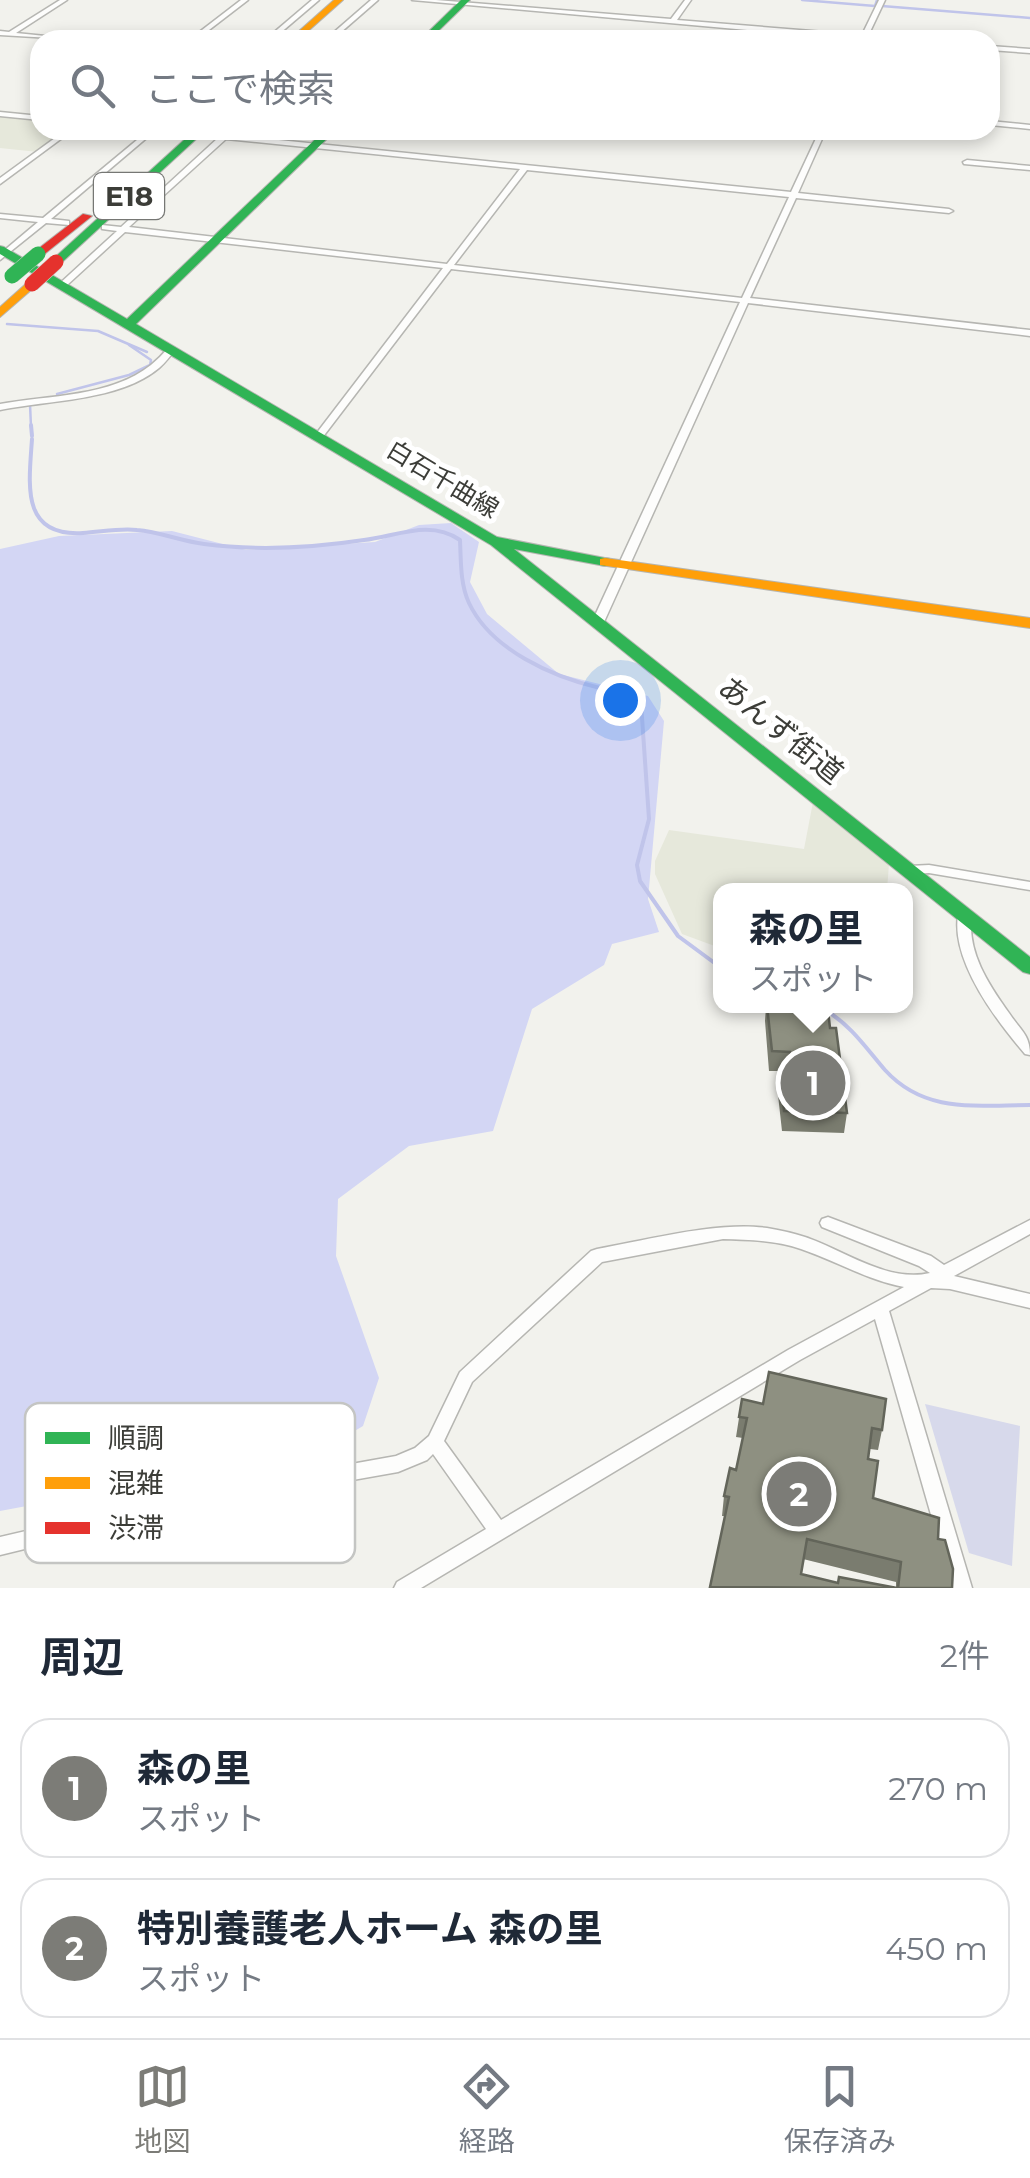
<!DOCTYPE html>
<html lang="ja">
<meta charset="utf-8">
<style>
:root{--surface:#fff;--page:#f6f6f7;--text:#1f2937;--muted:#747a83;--line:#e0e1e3;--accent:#7c7c77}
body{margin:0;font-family:Montserrat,"Noto Sans JP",sans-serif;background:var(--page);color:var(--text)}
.you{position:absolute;left:620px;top:700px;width:35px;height:35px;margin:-25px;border:8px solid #fff;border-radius:50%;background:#1a73e8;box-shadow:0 0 0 15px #1a73e833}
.badge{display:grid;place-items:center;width:65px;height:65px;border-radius:50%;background:var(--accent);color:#fff;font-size:32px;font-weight:700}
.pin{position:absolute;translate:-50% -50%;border:5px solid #fff;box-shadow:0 2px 10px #0006}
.popup{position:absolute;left:713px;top:883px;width:200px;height:130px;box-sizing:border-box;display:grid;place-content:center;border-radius:20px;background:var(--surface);filter:drop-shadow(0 2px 8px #0005);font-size:32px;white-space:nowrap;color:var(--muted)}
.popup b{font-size:38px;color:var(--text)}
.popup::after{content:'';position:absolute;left:50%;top:100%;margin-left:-20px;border:20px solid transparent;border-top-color:var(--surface)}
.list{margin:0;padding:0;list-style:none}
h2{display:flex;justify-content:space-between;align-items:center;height:130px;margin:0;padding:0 40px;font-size:42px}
h2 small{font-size:32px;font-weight:400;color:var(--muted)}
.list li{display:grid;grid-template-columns:65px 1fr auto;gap:30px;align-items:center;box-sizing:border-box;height:140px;margin:0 20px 20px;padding:0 20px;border:2px solid var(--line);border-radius:30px}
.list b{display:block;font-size:38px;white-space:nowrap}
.list p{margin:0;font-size:32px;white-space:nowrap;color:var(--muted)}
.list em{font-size:32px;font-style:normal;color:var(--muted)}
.icon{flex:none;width:55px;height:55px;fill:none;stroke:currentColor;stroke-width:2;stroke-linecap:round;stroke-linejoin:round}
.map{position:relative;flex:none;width:1030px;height:1588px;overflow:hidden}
.search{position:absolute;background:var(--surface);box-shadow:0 5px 15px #0003;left:30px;right:30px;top:30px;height:110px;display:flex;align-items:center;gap:25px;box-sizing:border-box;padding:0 35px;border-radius:30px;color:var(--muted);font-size:38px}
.sheet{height:450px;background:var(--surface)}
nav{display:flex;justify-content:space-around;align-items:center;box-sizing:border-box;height:140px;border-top:2px solid var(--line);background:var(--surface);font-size:28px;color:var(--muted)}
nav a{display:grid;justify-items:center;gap:5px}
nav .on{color:var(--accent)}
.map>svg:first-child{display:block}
.built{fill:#e6e8db}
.green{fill:#d7d9eb}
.forest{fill:#d3d6f4}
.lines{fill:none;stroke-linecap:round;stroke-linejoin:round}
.stream-far1{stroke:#c0c4ea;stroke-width:2.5}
.stream{stroke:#c0c4ea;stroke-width:4}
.street-tunnel{stroke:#cecec9;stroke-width:6;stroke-dasharray:6 4;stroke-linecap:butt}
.street-casing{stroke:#b6b6b2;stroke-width:3}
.fast-casing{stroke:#b6b6b2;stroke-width:2}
.slow-casing{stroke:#b6b6b2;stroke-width:2}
.jam-casing{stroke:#b6b6b2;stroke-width:2}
.street{fill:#fdfdfc;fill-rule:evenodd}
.fast{fill:#30b455;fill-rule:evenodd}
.slow{fill:#ff9f0a;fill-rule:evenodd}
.jam{fill:#e5322d;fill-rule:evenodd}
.fast-bridge-casing{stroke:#cfd0cd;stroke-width:16;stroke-linecap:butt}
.jam-bridge-casing{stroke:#cfd0cd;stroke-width:16;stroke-linecap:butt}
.fast-bridge{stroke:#30b455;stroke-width:15}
.jam-bridge{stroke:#e5322d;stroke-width:15}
.wall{fill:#7a7c6f;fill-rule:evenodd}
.building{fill:#8e9081;stroke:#63655a;stroke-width:2.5}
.labels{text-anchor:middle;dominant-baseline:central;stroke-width:10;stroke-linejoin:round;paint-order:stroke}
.far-street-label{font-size:25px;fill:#3c3d38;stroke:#fff}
.shield{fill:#fff;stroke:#767774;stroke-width:2.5}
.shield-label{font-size:28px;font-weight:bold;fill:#3c3d38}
.street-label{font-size:30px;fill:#3c3d38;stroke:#fff}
.key{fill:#fff;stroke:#c4c5c3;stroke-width:2.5}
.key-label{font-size:28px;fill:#3c3d38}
</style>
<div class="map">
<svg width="1030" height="1588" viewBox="0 0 1030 1588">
<rect width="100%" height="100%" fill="#f2f2ed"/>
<!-- built -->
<g class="built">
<polygon points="0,115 40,120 40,130 67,130 38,152 0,148"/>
<polygon points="813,802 889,864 887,890 720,890 720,948 682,934 655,874 655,861 669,830 804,849"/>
</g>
<!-- green -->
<polygon class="green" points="925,1404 1020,1426 1012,1566 969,1553"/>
<!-- forest -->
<polygon class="forest" points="451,523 479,542 470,582 487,614 559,674 648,696 664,721 648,899 659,932 612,944 604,965 532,1009 493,1131 409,1146 338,1199 336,1256 379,1378 363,1426 321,1451 268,1454 212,1442 116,1470 80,1496 0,1511 0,549 59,536 172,531 246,550 375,542 419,525"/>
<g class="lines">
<!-- stream-far1 -->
<g class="stream-far1">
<polyline points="802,0 875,6 877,0"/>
<polyline points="882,6 1030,18"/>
<polyline points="7,324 98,331 147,352"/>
<polyline points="57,394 129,375 150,365 151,360 129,345"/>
<polyline points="30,404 31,427"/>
</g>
<!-- stream -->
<g class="stream">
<polyline points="31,425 32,436"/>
<path d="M32,439C29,484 20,537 83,533C101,532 119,528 137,530C160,532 181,541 204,544C257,551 311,548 364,540C397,536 430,519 460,540C461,560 460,584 469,603C491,650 553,677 600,688"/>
<polyline points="611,689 631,693 641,703 649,819 637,865 640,881 678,936 720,967"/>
<path d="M825,1010C851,1025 866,1048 885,1070C925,1114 976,1105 1030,1105"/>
</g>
<!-- street-tunnel -->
<polyline class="street-tunnel" points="169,131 209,135"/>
<defs>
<g id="street">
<polygon points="60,0 67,0 16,33 85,40 0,35 0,31 9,32"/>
<polygon points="241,0 248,0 196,40 189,40"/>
<polygon points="312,0 319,0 272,40 265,40"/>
<polygon points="371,0 378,0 332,40 325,40"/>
<polygon points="412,0 436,0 671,19 685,0 691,0 677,20 862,35 879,0 885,0 868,36 900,40 860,40"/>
<polygon points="990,46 1030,49 1030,53 990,50"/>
<polygon points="0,112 40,116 40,120 0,116"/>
<polygon points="990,121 1030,125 1030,129 990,125"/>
<polygon points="66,130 73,130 0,184 0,178"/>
<polygon points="149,130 156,130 51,219 69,221 69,225 46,223 0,260 0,254 38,222 0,218 0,214 43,218"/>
<path d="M820,130H826L798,193L949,209L953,211L949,213L796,198L750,298L1030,330V336L748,303L604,622L598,625L592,622L740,302L451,269L322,438L319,439L314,436L316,434L443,268L125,232L65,287L58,285L117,231L102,229V225L121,227L218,138L207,136L205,135C210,132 226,132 230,135L791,192ZM226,139L520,169L447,264L129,227ZM527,170L789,197L742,298L454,265Z"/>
<polygon points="967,160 1030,166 1030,170 964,164 963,162"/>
<path d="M168,348L175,350C170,356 165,363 159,368C120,401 49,400 0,410V404C49,395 111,397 151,365C157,360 163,354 168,348Z"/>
<polygon points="929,865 1030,882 1030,890 929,873 909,874 902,870 909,866"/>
<path d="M965,911L972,915C966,951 989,985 1009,1013C1020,1030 1030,1034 1030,1055L1025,1054C996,1020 951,961 958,915Z"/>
<path d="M828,1217L931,1256L944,1265L1030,1220V1234L954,1276L1030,1294V1308L950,1289L931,1288L889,1311L972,1588H952L875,1319L800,1360L421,1588H394L397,1582L486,1529L433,1454L427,1460L398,1472L189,1509L0,1555V1537L189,1493L396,1456L415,1448L429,1436L460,1372L591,1251L597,1249C647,1240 717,1221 767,1228C779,1230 793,1233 805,1237C844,1250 887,1283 930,1273L919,1266L822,1227L820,1223L822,1219ZM723,1239C749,1240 776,1240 801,1249C836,1261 867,1280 904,1287L788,1350L501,1520L444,1441L472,1382L602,1262Z"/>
</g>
<g id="fast">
<polygon points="461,0 470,0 429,40 420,40"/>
<polygon points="195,130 206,130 60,264 52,264 52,260"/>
<polygon points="325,130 336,130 136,324 497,537 610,559 610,565 605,566 514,549 1030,957 1030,974 1023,972 491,545 0,254 0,246 4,247 127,319"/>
</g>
<g id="slow">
<polygon points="334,0 343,0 298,40 289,40"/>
<polygon points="28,282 38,284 0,317 0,307"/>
<polygon points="605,558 1030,618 1030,628 600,565 600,559"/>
</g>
<polygon id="jam" points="83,214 92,216 42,256 34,256 34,252"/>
</defs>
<!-- street casing -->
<use href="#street" class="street-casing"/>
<!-- fast casing -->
<use href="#fast" class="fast-casing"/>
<!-- slow casing -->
<use href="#slow" class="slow-casing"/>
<!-- jam casing -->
<use href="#jam" class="jam-casing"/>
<!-- street -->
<use href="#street" class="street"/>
<!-- fast -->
<use href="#fast" class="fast"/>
<!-- slow -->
<use href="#slow" class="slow"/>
<!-- jam -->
<use href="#jam" class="jam"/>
<defs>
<polyline id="fast-bridge" points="12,276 38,254"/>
<polyline id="jam-bridge" points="32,284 56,262"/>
</defs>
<!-- fast-bridge casing -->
<use href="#fast-bridge" class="fast-bridge-casing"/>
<!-- jam-bridge casing -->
<use href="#jam-bridge" class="jam-bridge-casing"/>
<!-- fast-bridge -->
<use href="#fast-bridge" class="fast-bridge"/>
<!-- jam-bridge -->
<use href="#jam-bridge" class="jam-bridge"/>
</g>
<!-- wall -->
<g class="wall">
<polygon points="766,1006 820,1006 830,1028 847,1113 844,1133 782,1131 778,1095 781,1075 788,1075 788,1071 769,1071 765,1021"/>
<path d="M742,1399L882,1430L878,1450L870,1449L868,1459L873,1498L938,1539L952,1588H710L725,1516H722L724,1496L736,1470L743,1438L736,1437ZM803,1559L896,1582V1588L838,1583L801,1574Z"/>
<polygon points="298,1417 299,1434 287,1436 286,1418"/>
</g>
<!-- building -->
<g class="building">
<polygon points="767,1006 820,1006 828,1010 830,1028 836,1028 847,1113 784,1111 781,1075 793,1075 790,1052 772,1051"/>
<polygon points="769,1372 886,1399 882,1430 872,1428 868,1459 878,1461 873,1498 939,1518 938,1539 945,1540 953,1569 952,1588 898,1588 901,1562 807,1539 801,1574 838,1583 839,1577 897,1588 710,1587 729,1497 724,1496 730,1468 736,1470 747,1418 739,1417 742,1399 763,1404"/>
<polygon points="298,1417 298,1429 287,1431 286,1418"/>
</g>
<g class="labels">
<!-- far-street labels -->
<g class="far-street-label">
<text transform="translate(443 479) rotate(31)">白石千曲線</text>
</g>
<!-- shield labels -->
<rect class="shield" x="94" y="173" width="70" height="46" rx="8"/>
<g class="shield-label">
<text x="129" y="196">E18</text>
</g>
<!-- street labels -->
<g class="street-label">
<text transform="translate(781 730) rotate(39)">あんず街道</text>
</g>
</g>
<!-- legend -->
<rect x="25" y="1403" width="330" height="160" rx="15" class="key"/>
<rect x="45" y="1432" width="45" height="12" fill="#30b455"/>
<rect x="45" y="1477" width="45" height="12" fill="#ff9f0a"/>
<rect x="45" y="1522" width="45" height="12" fill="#e5322d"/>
<g class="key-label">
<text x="108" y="1448">順調</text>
<text x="108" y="1493">混雑</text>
<text x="108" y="1538">渋滞</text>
</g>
</svg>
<div class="you"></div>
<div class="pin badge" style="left:813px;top:1083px">1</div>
<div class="popup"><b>森の里</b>スポット</div>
<div class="pin badge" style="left:799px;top:1494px">2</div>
<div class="search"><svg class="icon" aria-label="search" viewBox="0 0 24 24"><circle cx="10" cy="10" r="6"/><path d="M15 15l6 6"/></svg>ここで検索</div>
</div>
<section class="sheet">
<h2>周辺<small>2件</small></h2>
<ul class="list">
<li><span class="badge">1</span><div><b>森の里</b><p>スポット</p></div><em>270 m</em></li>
<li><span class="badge">2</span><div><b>特別養護老人ホーム 森の里</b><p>スポット</p></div><em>450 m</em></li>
</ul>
</section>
<nav>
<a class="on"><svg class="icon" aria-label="map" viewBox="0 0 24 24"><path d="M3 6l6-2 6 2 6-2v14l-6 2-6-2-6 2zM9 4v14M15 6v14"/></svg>地図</a>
<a><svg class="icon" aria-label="directions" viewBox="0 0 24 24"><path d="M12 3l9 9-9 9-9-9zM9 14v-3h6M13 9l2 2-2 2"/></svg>経路</a>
<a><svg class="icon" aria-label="saved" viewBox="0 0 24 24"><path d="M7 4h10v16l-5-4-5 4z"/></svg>保存済み</a>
</nav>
